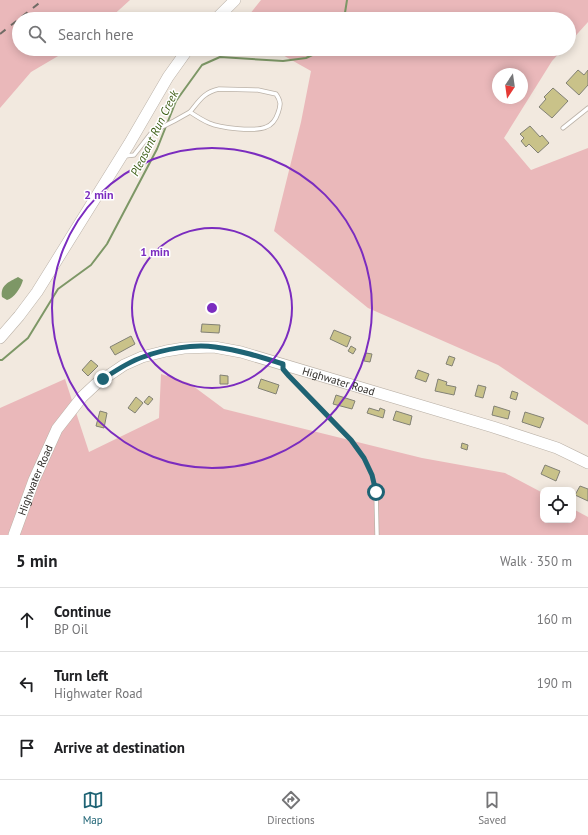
<!DOCTYPE html>
<meta charset="utf-8">
<style>
:root{--surface:#fff;--page:#f2f2f2;--text:#202124;--muted:#757577;--line:#e0e0e0;--accent:#1e6374}
body{margin:0;font-family:"PT Sans",sans-serif;background:var(--page);color:var(--text)}
.controls{position:absolute;right:12px;bottom:12px;display:grid;overflow:hidden;border-radius:8px;box-shadow:0 2px 10px #0003}
.controls button{width:36px;height:36px;display:grid;place-items:center;padding:0;border:0;border-bottom:1px solid var(--line);background:var(--surface);color:var(--text);font:20px sans-serif}
.compass{position:absolute;left:492px;top:68px;width:36px;height:36px;border-radius:50%;background:var(--surface);box-shadow:0 2px 10px #0003;rotate:193deg}
.stop{position:absolute;width:12px;height:12px;margin:-9px;border:3px solid #1e6374;border-radius:50%;background:#fff}
.stop.end{background:#1e6374;border-color:#fff;box-shadow:0 1px 4px #0008}
.list{margin:0;padding:0;list-style:none}
h2{display:flex;justify-content:space-between;align-items:center;height:52px;margin:0;padding:0 16px;font-size:17px}
h2 small{font-size:13px;font-weight:400;color:var(--muted)}
.list li{display:grid;grid-template-columns:26px 1fr auto;gap:12px;align-items:center;box-sizing:border-box;height:64px;padding:0 16px;border-top:1px solid var(--line)}
.list b{display:block;font-size:15px;white-space:nowrap}
.list p{margin:0;font-size:13px;white-space:nowrap;color:var(--muted)}
.list em{font-size:13px;font-style:normal;color:var(--muted)}
.icon{flex:none;width:22px;height:22px;fill:none;stroke:currentColor;stroke-width:2;stroke-linecap:round;stroke-linejoin:round}
.map{position:relative;flex:none;width:588px;height:535px;overflow:hidden}
.search{position:absolute;background:var(--surface);box-shadow:0 2px 10px #0003;left:12px;right:12px;top:12px;height:44px;display:flex;align-items:center;gap:10px;box-sizing:border-box;padding:0 14px;border-radius:22px;color:var(--muted);font-size:15px}
.sheet{height:244px;background:var(--surface)}
nav{display:flex;justify-content:space-around;align-items:center;box-sizing:border-box;height:56px;border-top:1px solid var(--line);background:var(--surface);font-size:11px;color:var(--muted)}
nav a{display:grid;justify-items:center;gap:2px}
nav .on{color:var(--accent)}
.map>svg:first-child{display:block}
.green{fill:#eab8ba;fill-rule:evenodd}
.water{fill:#7d9766}
.lines{fill:none;stroke-linecap:round;stroke-linejoin:round}
.stream{stroke:#7d9766;stroke-width:2}
.building{fill:#c9c289;stroke:#828175}
.lane-casing{stroke:#bbb2a8;stroke-width:5}
.secondary-casing{stroke:#bbb2a8;stroke-width:12}
.lane{stroke:#fff;stroke-width:3.5}
.secondary{stroke:#fff;stroke-width:11}
.rail{stroke:#726c66;stroke-width:2;stroke-dasharray:7 7;stroke-linecap:butt}
.route{stroke:#1e6374;stroke-width:5}
.ring{fill:none;stroke:#7b2cbf;stroke-width:2}
.labels{text-anchor:middle;dominant-baseline:central;stroke-width:3;stroke-linejoin:round;paint-order:stroke}
.street-label{font-size:11px;fill:#2f2c28;stroke:#fff}
.water-label{font-size:12px;font-style:italic;fill:#3a5b11;stroke:#fff}
.centre{fill:#7b2cbf;stroke:#fff;stroke-width:2}
.ring-label{font-size:12px;text-anchor:middle;font-weight:bold;fill:#7b2cbf;stroke:#fff;stroke-width:3;stroke-linejoin:round;paint-order:stroke}
</style>
<div class="map">
<svg width="588" height="535" viewBox="0 0 588 535">
<rect width="100%" height="100%" fill="#f2e9df"/>
<!-- green -->
<g class="green">
<polygon points="0,0 130,0 109,19 19,19 19,49 70,49 31,72 0,108"/>
<polygon points="261,0 588,0 588,22 569,43 569,19 246,19"/>
<path d="M272,49H563L552,61L504,138L531,170L588,148V425L498,365L368,308L274,231L301,122L311,71ZM498,74H522V98H498Z"/>
<polygon points="161,374 189,383 224,409 422,458 505,473 543,493 543,520 573,520 573,509 588,517 588,535 0,535 0,408 65,379 89,452 159,418"/>
</g>
<!-- water -->
<path class="water" d="M18,277L23,280C21,288 14,298 7,300L2,297C0,285 9,282 18,277Z"/>
<g class="lines">
<!-- stream -->
<g class="stream">
<polyline points="344,19 347,0"/>
<polyline points="0,360 2,360 28,338 58,289 91,265 107,244 157,149 176,101 202,65 220,57 283,61 306,58 325,49"/>
</g>
</g>
<!-- building -->
<g class="building">
<polygon points="578,70 584,75 588,70 588,85 579,95 566,83"/>
<polygon points="553,88 568,101 552,118 539,107 546,99 544,97"/>
<polygon points="530,126 540,137 542,135 549,143 538,153 529,144 526,147 521,141 524,138 520,134"/>
<polygon points="202,324 220,325 219,333 201,332"/>
<polygon points="334,330 351,337 347,347 330,339"/>
<polygon points="131,336 135,344 115,355 110,347"/>
<polygon points="351,346 356,349 353,354 348,351"/>
<polygon points="366,353 372,354 370,362 364,361"/>
<polygon points="449,356 455,358 452,366 446,364"/>
<polygon points="91,360 98,366 88,376 82,370"/>
<polygon points="418,370 429,374 426,382 415,378"/>
<polygon points="220,375 228,376 228,384 220,384"/>
<polygon points="261,379 279,385 276,394 258,388"/>
<polygon points="438,379 447,382 446,385 456,387 454,395 435,391"/>
<polygon points="478,385 486,387 483,398 475,396"/>
<polygon points="512,391 518,393 516,400 510,398"/>
<polygon points="336,395 355,401 352,409 333,404"/>
<polygon points="149,396 153,399 148,405 144,402"/>
<polygon points="136,397 143,403 135,413 128,408"/>
<polygon points="494,406 510,411 508,419 492,415"/>
<polygon points="369,408 379,411 380,408 385,410 383,418 367,413"/>
<polygon points="100,411 107,413 104,428 96,426"/>
<polygon points="396,411 412,416 410,425 393,420"/>
<polygon points="525,412 544,418 540,428 522,422"/>
<polygon points="462,443 468,445 467,450 461,448"/>
<polygon points="545,465 560,471 556,481 541,474"/>
<polygon points="580,486 588,489 588,501 575,495"/>
</g>
<g class="lines">
<defs>
<g id="lane">
<path d="M219,89L258,90L276,94C281,101 281,105 278,113C276,119 272,125 266,127C255,132 220,128 209,123C202,120 196,116 190,112C199,101 204,92 219,89Z"/>
<polyline points="563,128 588,108"/>
<polyline points="125,156 134,155 152,132 174,121 190,112"/>
<polyline points="283,366 283,369 289,376 351,440 364,458 372,475 376,492 377,535"/>
</g>
<g id="secondary">
<polyline points="216,19 235,0"/>
<polyline points="0,338 19,316 37,292 129,144 168,77 188,49"/>
<path id="s1" d="M14,535L34,480L57,429L82,397L96,384L124,365L142,357L166,351L184,348L214,347L241,352L493,427L557,448L588,463"/>
</g>
</defs>
<!-- lane casing -->
<use href="#lane" class="lane-casing"/>
<!-- secondary casing -->
<use href="#secondary" class="secondary-casing"/>
<!-- lane -->
<use href="#lane" class="lane"/>
<!-- secondary -->
<use href="#secondary" class="secondary"/>
<!-- rail -->
<polyline class="rail" points="0,34 43,0"/>
</g>
<g class="lines">
<!-- route -->
<path class="route" d="M103,379C115,371 128,362 143,357C164,349 193,344 215,347C239,350 261,357 283,364V369L289,376L351,440L364,458L372,475L376,492"/>
</g>
<!-- distance rings -->
<g class="ring">
<circle cx="212" cy="308" r="80"/>
<circle cx="212" cy="308" r="160"/>
</g>
<g class="labels">
<!-- street labels -->
<g class="street-label">
<text stroke="none"><textPath href="#s1" startOffset="430">Highwater Road</textPath></text>
<text stroke="none"><textPath href="#s1" startOffset="59">Highwater Road</textPath></text>
</g>
<!-- water labels -->
<g class="water-label">
<text transform="translate(154 133) rotate(-64)">Pleasant Run Creek</text>
</g>
</g>
<circle cx="212" cy="308" r="6" class="centre"/>
<g class="ring-label">
<text x="99" y="199">2 min</text>
<text x="155" y="256">1 min</text>
</g>
</svg>
<div class="controls">
<button><svg class="icon" aria-label="locate" viewBox="0 0 24 24"><circle cx="12" cy="12" r="6"/><path d="M12 2v4M12 18v4M2 12h4M18 12h4"/></svg></button>
</div>
<svg class="compass" viewBox="-18 -18 36 36"><path d="M0-13l5 13h-10z" fill="#e53935"/><path d="M0 13l5-13h-10z" fill="#757577"/></svg>
<div class="stop" style="left:376px;top:492px"></div>
<div class="stop end" style="left:103px;top:379px"></div>
<div class="search"><svg class="icon" aria-label="search" viewBox="0 0 24 24"><circle cx="10" cy="10" r="6"/><path d="M15 15l6 6"/></svg>Search here</div>
</div>
<section class="sheet">
<h2>5 min<small>Walk · 350 m</small></h2>
<ul class="list">
<li><svg class="icon" aria-label="ahead" viewBox="0 0 24 24"><path d="M12 20V5M6 11l6-6 6 6"/></svg><div><b>Continue</b><p>BP Oil</p></div><em>160 m</em></li>
<li><svg class="icon" aria-label="left" viewBox="0 0 24 24"><path d="M17 20v-9H6M10 6l-5 5 5 5"/></svg><div><b>Turn left</b><p>Highwater Road</p></div><em>190 m</em></li>
<li><svg class="icon" aria-label="arrive" viewBox="0 0 24 24"><path d="M6 21V4h12l-3 4 3 4H6"/></svg><div><b>Arrive at destination</b></div></li>
</ul>
</section>
<nav>
<a class="on"><svg class="icon" aria-label="map" viewBox="0 0 24 24"><path d="M3 6l6-2 6 2 6-2v14l-6 2-6-2-6 2zM9 4v14M15 6v14"/></svg>Map</a>
<a><svg class="icon" aria-label="directions" viewBox="0 0 24 24"><path d="M12 3l9 9-9 9-9-9zM9 14v-3h6M13 9l2 2-2 2"/></svg>Directions</a>
<a><svg class="icon" aria-label="saved" viewBox="0 0 24 24"><path d="M7 4h10v16l-5-4-5 4z"/></svg>Saved</a>
</nav>
